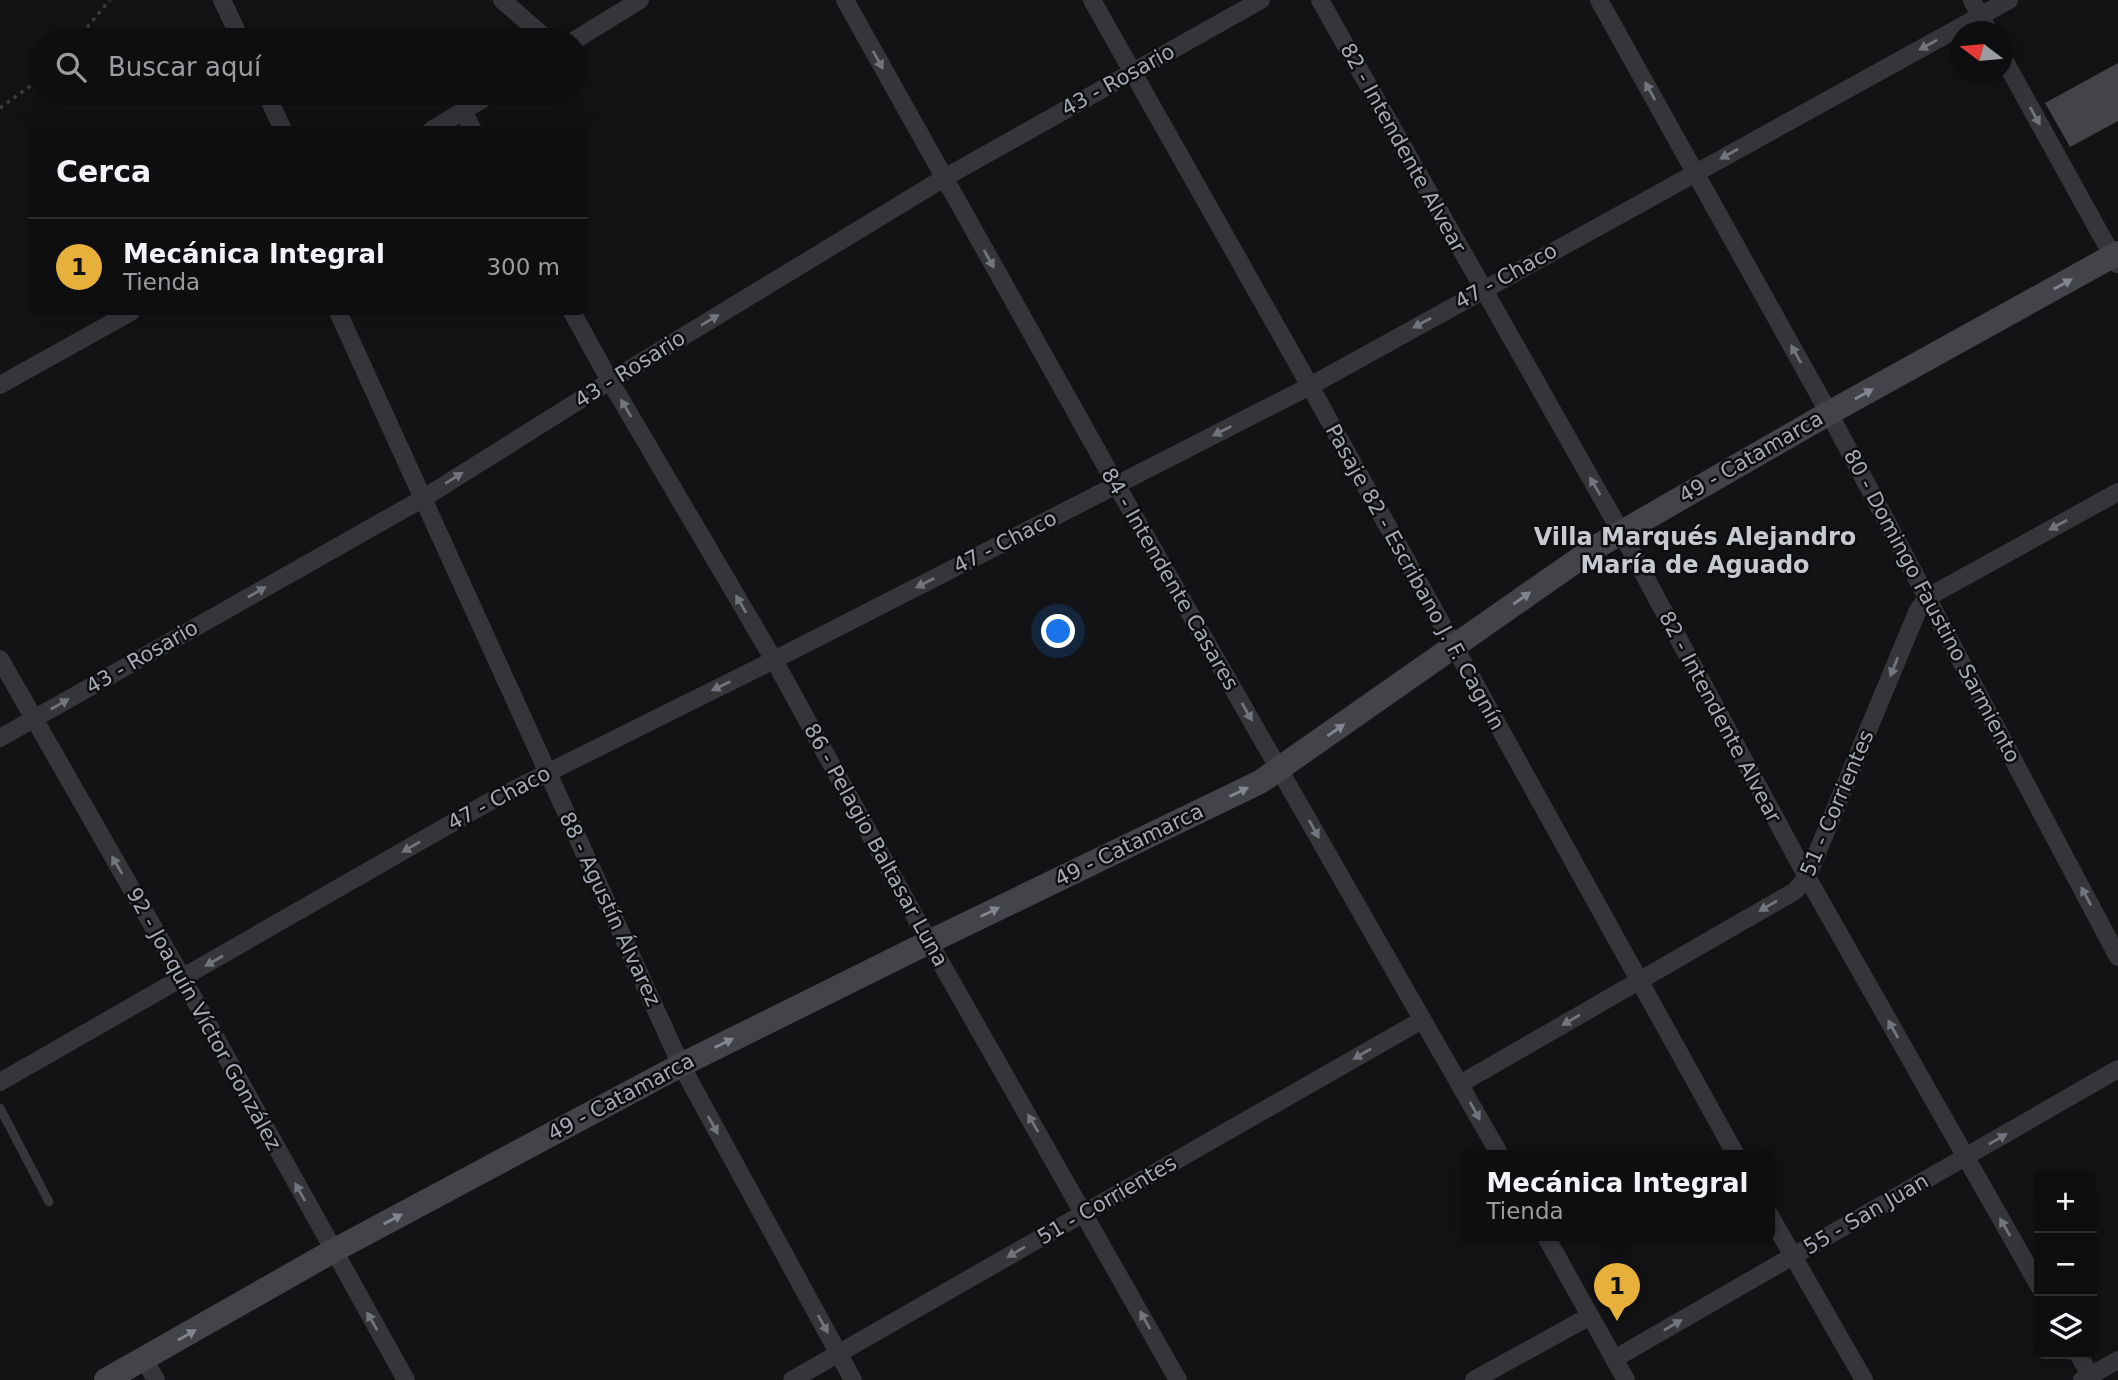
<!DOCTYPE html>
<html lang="es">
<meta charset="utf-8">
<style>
:root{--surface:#0e0e10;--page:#1c1c1e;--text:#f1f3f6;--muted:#9b9c9f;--line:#2e2e30;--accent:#e7b03a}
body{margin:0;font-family:"DejaVu Sans",sans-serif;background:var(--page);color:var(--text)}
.controls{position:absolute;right:21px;bottom:21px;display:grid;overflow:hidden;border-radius:10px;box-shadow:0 7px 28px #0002}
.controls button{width:63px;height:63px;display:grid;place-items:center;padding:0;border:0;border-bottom:2px solid var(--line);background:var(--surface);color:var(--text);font:35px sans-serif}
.compass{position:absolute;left:1950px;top:21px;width:63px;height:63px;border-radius:50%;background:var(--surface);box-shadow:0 7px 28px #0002;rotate:286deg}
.you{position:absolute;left:1059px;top:632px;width:24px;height:24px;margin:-18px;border:5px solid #fff;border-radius:50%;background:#1a73e8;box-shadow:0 0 0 10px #1a73e833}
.badge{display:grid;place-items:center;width:46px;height:46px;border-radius:50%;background:var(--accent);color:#111;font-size:23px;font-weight:700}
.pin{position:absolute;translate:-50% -58px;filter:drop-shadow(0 2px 4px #0008)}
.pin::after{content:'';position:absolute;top:37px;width:24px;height:21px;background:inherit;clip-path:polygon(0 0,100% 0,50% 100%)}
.popup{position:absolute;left:1460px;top:1150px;width:315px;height:91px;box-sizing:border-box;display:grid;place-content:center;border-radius:10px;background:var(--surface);filter:drop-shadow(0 2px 5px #0005);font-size:23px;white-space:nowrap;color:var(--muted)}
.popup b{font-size:26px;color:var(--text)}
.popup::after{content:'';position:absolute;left:50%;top:100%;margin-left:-14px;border:14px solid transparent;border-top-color:var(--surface)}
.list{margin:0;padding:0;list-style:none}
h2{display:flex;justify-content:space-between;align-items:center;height:91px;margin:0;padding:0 28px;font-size:30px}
h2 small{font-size:23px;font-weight:400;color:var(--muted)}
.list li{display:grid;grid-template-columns:46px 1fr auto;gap:21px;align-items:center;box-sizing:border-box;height:98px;padding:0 28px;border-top:2px solid var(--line)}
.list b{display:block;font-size:26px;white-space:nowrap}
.list p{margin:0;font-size:23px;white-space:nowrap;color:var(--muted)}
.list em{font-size:23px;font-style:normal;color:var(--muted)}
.icon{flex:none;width:38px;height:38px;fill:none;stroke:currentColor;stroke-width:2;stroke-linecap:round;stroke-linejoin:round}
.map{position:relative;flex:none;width:2118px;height:1380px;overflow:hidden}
.search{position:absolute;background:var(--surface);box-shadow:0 7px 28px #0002;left:28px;top:28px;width:560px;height:77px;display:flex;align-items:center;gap:18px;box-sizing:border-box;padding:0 24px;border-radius:38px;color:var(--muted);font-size:26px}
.panel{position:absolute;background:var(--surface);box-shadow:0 7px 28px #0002;left:28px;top:126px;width:560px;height:189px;border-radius:10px}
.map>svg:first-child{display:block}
.building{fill:#434348}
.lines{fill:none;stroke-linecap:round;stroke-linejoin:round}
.path{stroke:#3b3c41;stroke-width:3.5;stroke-dasharray:3.5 5;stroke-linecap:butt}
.lane{stroke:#35353a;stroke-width:9}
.street{stroke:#35353a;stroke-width:18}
.secondary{stroke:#43444a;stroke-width:24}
.oneway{fill:#73757e}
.oneway2{fill:#838690}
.labels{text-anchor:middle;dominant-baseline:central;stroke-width:5;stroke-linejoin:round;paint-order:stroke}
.street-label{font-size:21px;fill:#a6aab5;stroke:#0e0e10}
.quarter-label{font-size:24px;font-weight:bold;fill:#c7c9d1;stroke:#0e0e10}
</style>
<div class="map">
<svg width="2118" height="1380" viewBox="0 0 2118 1380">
<rect width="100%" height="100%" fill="#131315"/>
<!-- building -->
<polygon class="building" points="2118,63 2118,121 2070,147 2045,103"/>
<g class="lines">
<!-- path -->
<g class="path">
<polyline points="76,40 110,0"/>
<polyline points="0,108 40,79"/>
</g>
<!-- lane -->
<polyline class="lane" points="0,1108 49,1202"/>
<!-- street -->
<g class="street">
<polyline points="222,0 241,40"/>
<polyline points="502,0 548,40"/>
<polyline points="845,0 1117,486 1500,1155"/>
<polyline points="1092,0 1310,386 1736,1155"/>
<polyline points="1320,0 1621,532 1807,877 2039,1286"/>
<polyline points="1599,0 1829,413 2118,957"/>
<polyline points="1972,0 1989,32"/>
<polyline points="575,40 640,0"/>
<polyline points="2002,56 2117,264"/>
<polyline points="266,93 283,130"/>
<polyline points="463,111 473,130"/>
<polyline points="432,130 492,93"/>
<polyline points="338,312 681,1065 853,1380"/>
<polyline points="572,312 610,381 774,660 929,942 1178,1380"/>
<polyline points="0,385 131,312"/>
<polyline points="0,659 183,979 406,1380"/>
<polyline points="0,738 422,499 610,381 944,178 1261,0"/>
<polyline points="0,1082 487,803 774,660 1310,386 2009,0"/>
<polyline points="1460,1084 1795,891 1807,877 1918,610 1928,597 2118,492"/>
<polyline points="1769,1214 1864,1380"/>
<polyline points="1545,1235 1626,1380"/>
<polyline points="2078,1354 2093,1380"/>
<polyline points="144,1359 156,1380"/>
<polyline points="1614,1359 2118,1069"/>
<polyline points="792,1380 1422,1020"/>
<polyline points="1474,1380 1590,1316"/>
<polyline points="2082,1380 2118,1360"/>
</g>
<!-- secondary -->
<polyline class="secondary" points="106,1380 333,1251 681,1065 929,942 1260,782 1596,547 1829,413 2118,253"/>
</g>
<!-- one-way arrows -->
<defs><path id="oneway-solid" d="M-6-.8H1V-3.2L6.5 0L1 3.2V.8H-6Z" transform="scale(1.75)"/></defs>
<g class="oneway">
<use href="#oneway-solid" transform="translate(1928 45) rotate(151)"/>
<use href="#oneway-solid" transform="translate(878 60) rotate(61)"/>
<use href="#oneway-solid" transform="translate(1650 91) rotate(-119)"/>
<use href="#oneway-solid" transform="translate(2035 116) rotate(61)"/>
<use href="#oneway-solid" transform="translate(1729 154) rotate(151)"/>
<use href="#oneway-solid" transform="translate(989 259) rotate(61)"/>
<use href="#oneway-solid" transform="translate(710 320) rotate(-31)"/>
<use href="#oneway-solid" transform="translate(1422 323) rotate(151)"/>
<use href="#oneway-solid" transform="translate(1796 354) rotate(-119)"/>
<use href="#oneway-solid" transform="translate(626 408) rotate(-120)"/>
<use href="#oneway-solid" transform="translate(1222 431) rotate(153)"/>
<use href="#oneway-solid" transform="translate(454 478) rotate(-32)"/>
<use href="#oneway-solid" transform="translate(1595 486) rotate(-120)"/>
<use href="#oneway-solid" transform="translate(2058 525) rotate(151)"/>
<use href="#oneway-solid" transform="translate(925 583) rotate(153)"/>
<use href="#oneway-solid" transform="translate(257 592) rotate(-30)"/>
<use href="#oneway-solid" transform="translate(741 604) rotate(-120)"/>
<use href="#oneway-solid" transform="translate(1894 667) rotate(112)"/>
<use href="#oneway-solid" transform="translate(721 686) rotate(154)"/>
<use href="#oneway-solid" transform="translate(60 704) rotate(-30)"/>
<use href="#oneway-solid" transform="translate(1247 712) rotate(60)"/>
<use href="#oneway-solid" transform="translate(1314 829) rotate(61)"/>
<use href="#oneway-solid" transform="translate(411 847) rotate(150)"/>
<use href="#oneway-solid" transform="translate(117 865) rotate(-120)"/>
<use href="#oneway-solid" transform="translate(2086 896) rotate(-118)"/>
<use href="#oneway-solid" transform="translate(1768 906) rotate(150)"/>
<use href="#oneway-solid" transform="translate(214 961) rotate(150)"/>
<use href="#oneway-solid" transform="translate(1571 1020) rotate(150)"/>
<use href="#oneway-solid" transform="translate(1893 1029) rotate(-119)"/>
<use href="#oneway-solid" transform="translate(1362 1054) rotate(150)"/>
<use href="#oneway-solid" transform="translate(1475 1111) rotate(61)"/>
<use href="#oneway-solid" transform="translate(1033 1123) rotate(-120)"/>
<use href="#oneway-solid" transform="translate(713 1125) rotate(61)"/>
<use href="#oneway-solid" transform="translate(1998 1139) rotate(-30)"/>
<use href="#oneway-solid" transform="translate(300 1192) rotate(-119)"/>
<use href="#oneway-solid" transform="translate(2005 1227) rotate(-120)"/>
<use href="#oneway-solid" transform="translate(1016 1252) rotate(150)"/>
<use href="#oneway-solid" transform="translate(1145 1320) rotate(-119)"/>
<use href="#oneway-solid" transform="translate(372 1321) rotate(-120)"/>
<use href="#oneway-solid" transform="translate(823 1324) rotate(61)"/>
<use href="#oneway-solid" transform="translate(1673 1325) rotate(-30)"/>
</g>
<g class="oneway2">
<use href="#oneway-solid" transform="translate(2063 284) rotate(-29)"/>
<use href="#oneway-solid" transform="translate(1864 394) rotate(-29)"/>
<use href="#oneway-solid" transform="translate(1522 598) rotate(-35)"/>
<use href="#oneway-solid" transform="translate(1336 730) rotate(-35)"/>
<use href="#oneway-solid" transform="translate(1239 792) rotate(-26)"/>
<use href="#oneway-solid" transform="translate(990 912) rotate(-26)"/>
<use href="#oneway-solid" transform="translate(724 1043) rotate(-26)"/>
<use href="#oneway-solid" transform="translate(393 1219) rotate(-28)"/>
<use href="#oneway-solid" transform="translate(187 1335) rotate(-30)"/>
</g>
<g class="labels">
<!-- street labels -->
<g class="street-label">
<text transform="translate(1118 80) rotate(-29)">43 - Rosario</text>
<text transform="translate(1403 148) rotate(61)">82 - Intendente Alvear</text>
<text transform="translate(1506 276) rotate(-29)">47 - Chaco</text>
<text transform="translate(630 369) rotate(-32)">43 - Rosario</text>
<text transform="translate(1751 457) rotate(-30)">49 - Catamarca</text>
<text transform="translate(1005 542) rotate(-27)">47 - Chaco</text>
<text transform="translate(1415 577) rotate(61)">Pasaje 82 - Escribano J. F. Cagnín</text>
<text transform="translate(1170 579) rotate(60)">84 - Intendente Casares</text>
<text transform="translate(1932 606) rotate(62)">80 - Domingo Faustino Sarmiento</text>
<text transform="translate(142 657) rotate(-30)">43 - Rosario</text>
<text transform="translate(1720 717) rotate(62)">82 - Intendente Alvear</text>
<text transform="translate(499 798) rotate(-28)">47 - Chaco</text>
<text transform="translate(1837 803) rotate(-67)">51 - Corrientes</text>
<text transform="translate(876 845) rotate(61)">86 - Pelagio Baltasar Luna</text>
<text transform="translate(1129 845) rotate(-26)">49 - Catamarca</text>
<text transform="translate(610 909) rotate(65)">88 - Agustín Álvarez</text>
<text transform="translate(204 1019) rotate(61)">92 - Joaquín Víctor González</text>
<text transform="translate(621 1097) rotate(-28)">49 - Catamarca</text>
<text transform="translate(1107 1200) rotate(-30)">51 - Corrientes</text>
<text transform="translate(1866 1214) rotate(-30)">55 - San Juan</text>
</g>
<!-- quarter labels -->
<g class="quarter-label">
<text x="1695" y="537">Villa Marqués Alejandro<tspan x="1695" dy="28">María de Aguado</tspan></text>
</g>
</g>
</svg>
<div class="controls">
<button>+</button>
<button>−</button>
<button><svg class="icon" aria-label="layers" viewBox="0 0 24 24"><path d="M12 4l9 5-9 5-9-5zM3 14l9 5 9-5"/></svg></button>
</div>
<svg class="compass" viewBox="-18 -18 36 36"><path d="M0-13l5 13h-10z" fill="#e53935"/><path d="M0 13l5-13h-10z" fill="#9b9c9f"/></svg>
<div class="you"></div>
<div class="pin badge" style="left:1617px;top:1321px">1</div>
<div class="popup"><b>Mecánica Integral</b>Tienda</div>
<div class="search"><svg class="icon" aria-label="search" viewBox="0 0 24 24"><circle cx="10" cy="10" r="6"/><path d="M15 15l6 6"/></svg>Buscar aquí</div>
<section class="panel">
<h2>Cerca<small></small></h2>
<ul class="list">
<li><span class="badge">1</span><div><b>Mecánica Integral</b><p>Tienda</p></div><em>300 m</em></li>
</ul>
</section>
</div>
